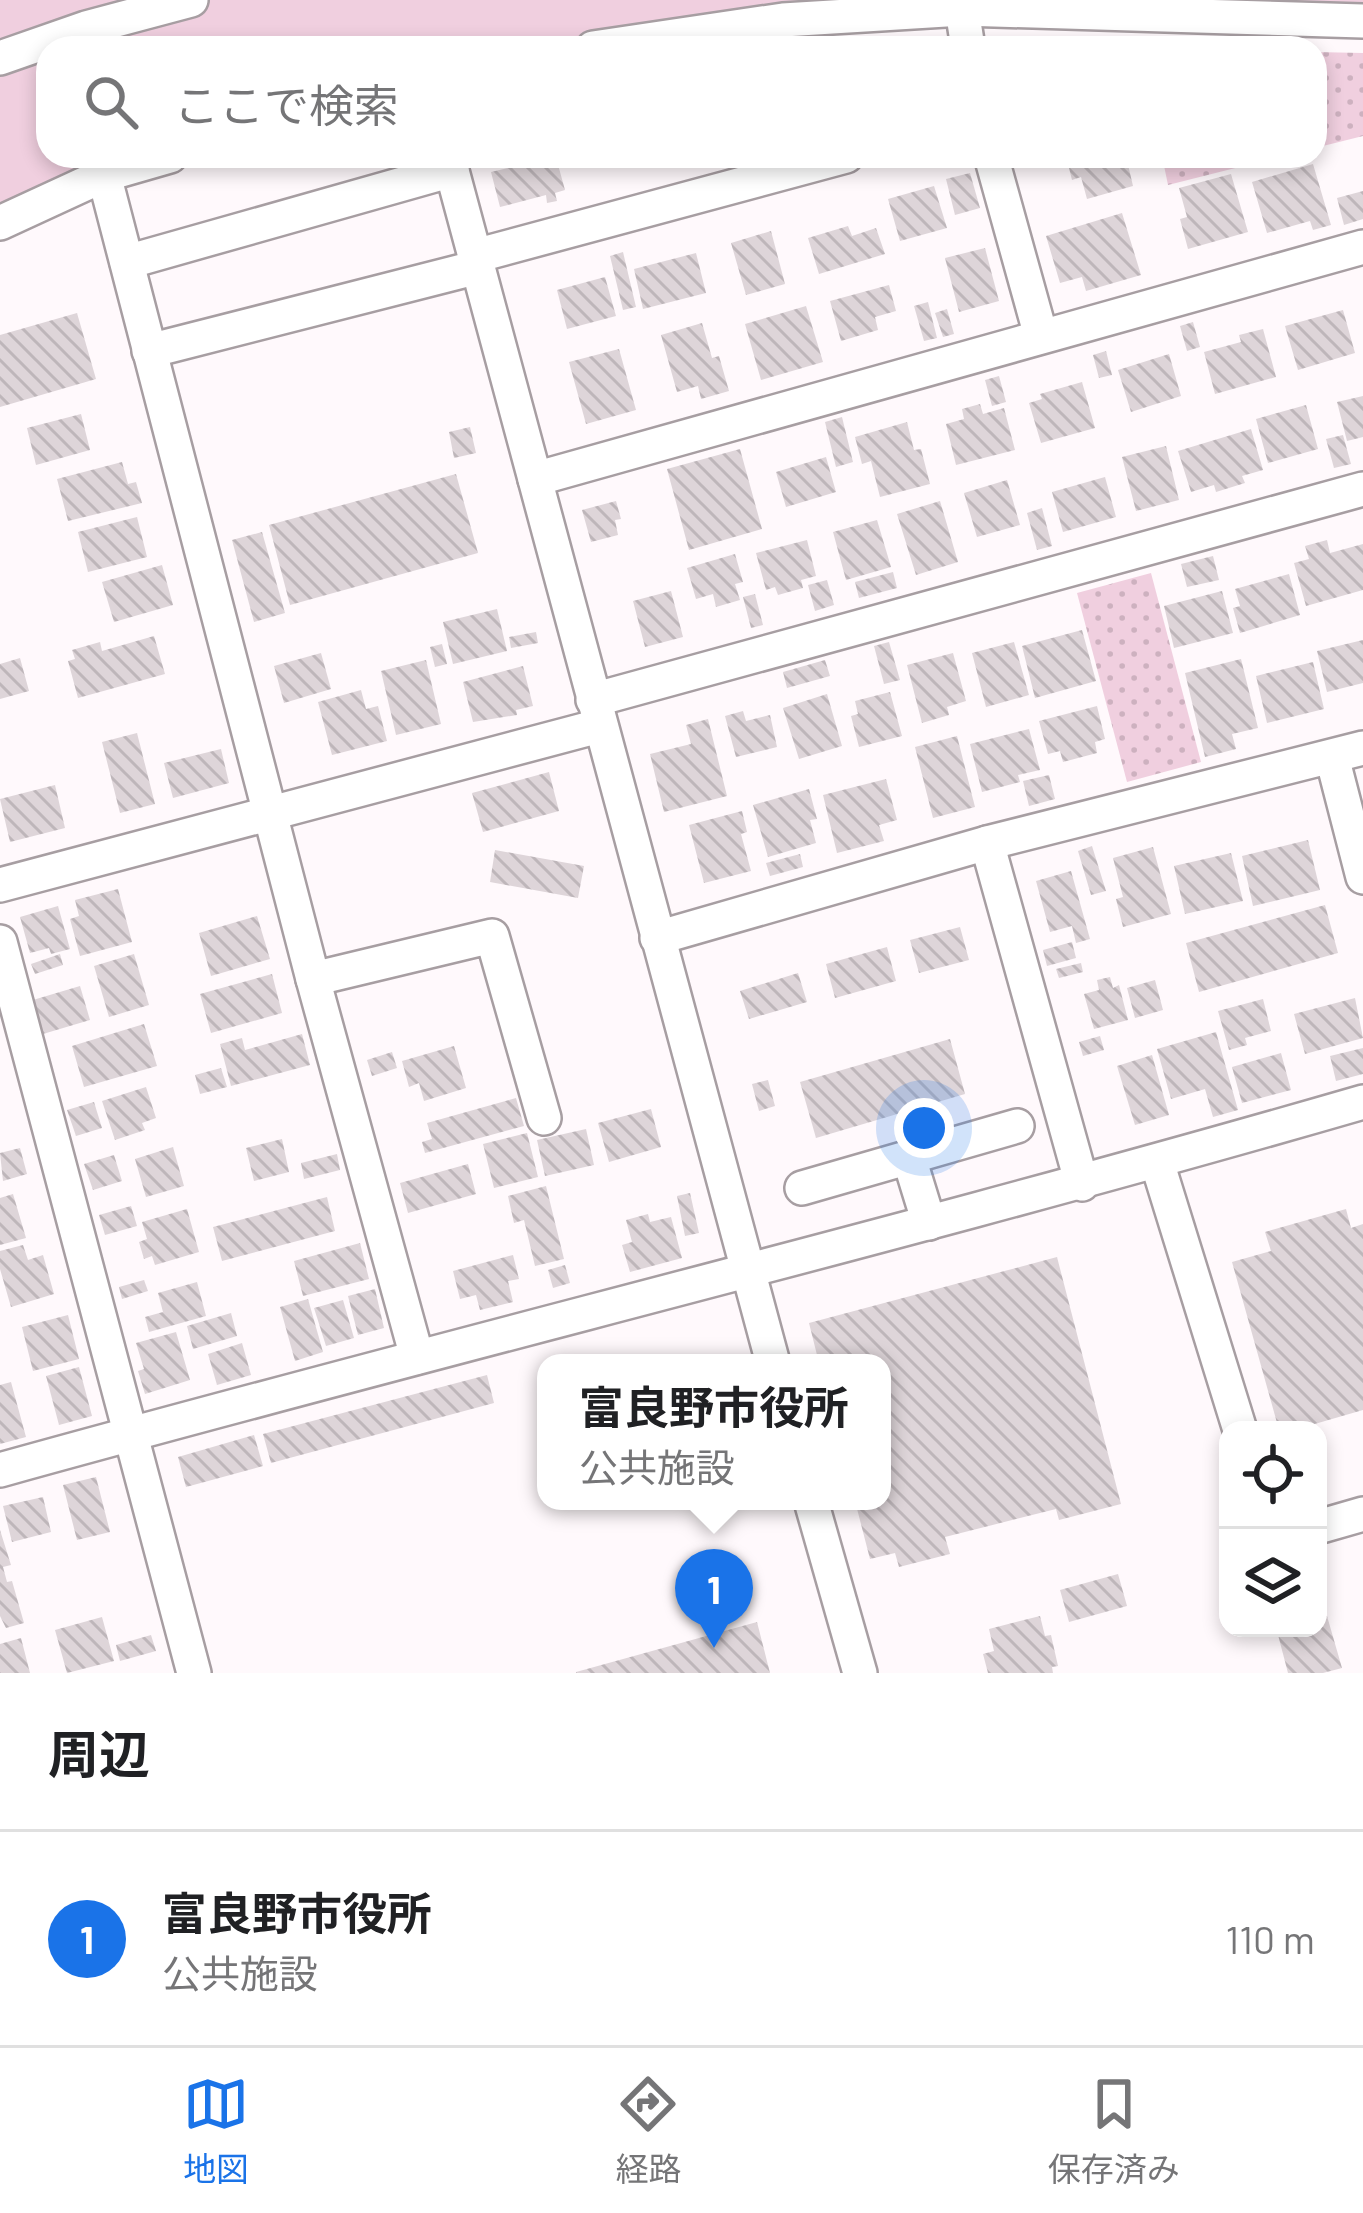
<!DOCTYPE html>
<html lang="ja">
<meta charset="utf-8">
<style>
:root{--surface:#fff;--page:#f2f2f2;--text:#202124;--muted:#757577;--line:#e0e0e0;--accent:#1a73e8}
body{margin:0;font-family:Barlow,"Noto Sans JP",sans-serif;background:var(--page);color:var(--text)}
.controls{position:absolute;right:36px;bottom:36px;display:grid;overflow:hidden;border-radius:24px;box-shadow:0 6px 18px #0003}
.controls button{width:108px;height:108px;display:grid;place-items:center;padding:0;border:0;border-bottom:3px solid var(--line);background:var(--surface);color:var(--text);font:60px sans-serif}
.you{position:absolute;left:924px;top:1128px;width:42px;height:42px;margin:-30px;border:9px solid #fff;border-radius:50%;background:#1a73e8;box-shadow:0 0 0 18px #1a73e833}
.badge{display:grid;place-items:center;width:78px;height:78px;border-radius:50%;background:var(--accent);color:#fff;font-size:39px;font-weight:700}
.pin{position:absolute;translate:-50% -99px;filter:drop-shadow(0 3px 6px #0008)}
.pin::after{content:'';position:absolute;top:63px;width:42px;height:36px;background:inherit;clip-path:polygon(0 0,100% 0,50% 100%)}
.popup{position:absolute;left:537px;top:1354px;width:354px;height:156px;box-sizing:border-box;display:grid;place-content:center;border-radius:24px;background:var(--surface);filter:drop-shadow(0 3px 9px #0005);font-size:39px;white-space:nowrap;color:var(--muted)}
.popup b{font-size:45px;color:var(--text)}
.popup::after{content:'';position:absolute;left:50%;top:100%;margin-left:-24px;border:24px solid transparent;border-top-color:var(--surface)}
.list{margin:0;padding:0;list-style:none}
h2{display:flex;justify-content:space-between;align-items:center;height:156px;margin:0;padding:0 48px;font-size:51px}
h2 small{font-size:39px;font-weight:400;color:var(--muted)}
.list li{display:grid;grid-template-columns:78px 1fr auto;gap:36px;align-items:center;box-sizing:border-box;height:216px;padding:0 48px;border-top:3px solid var(--line)}
.list b{display:block;font-size:45px;white-space:nowrap}
.list p{margin:0;font-size:39px;white-space:nowrap;color:var(--muted)}
.list em{font-size:39px;font-style:normal;color:var(--muted)}
.icon{flex:none;width:66px;height:66px;fill:none;stroke:currentColor;stroke-width:2;stroke-linecap:round;stroke-linejoin:round}
.map{position:relative;flex:none;width:1363px;height:1673px;overflow:hidden}
.search{position:absolute;background:var(--surface);box-shadow:0 6px 18px #0003;left:36px;right:36px;top:36px;height:132px;display:flex;align-items:center;gap:30px;box-sizing:border-box;padding:0 42px;border-radius:36px;color:var(--muted);font-size:45px}
.sheet{height:372px;background:var(--surface)}
nav{display:flex;justify-content:space-around;align-items:center;box-sizing:border-box;height:168px;border-top:3px solid var(--line);background:var(--surface);font-size:33px;color:var(--muted)}
nav a{display:grid;justify-items:center;gap:6px}
nav .on{color:var(--accent)}
.map>svg:first-child{display:block}
.grass{fill:#f0cfdf}
.park{fill:url(#park-dots)}
.building{fill:url(#building-back-hatch)}
.lines{fill:none;stroke-linecap:round;stroke-linejoin:round}
.minor-casing{stroke:#a79ea2;stroke-width:38}
.minor{stroke:#fff;stroke-width:33}
</style>
<div class="map">
<svg width="1363" height="1673" viewBox="0 0 1363 1673">
<defs>
<pattern id="park-dots" width="8" height="8" patternUnits="userSpaceOnUse" patternTransform="scale(3)"><rect width="8" height="8" fill="#f0cfdf"/><path d="M2 2h.1M6 6h.1" fill="none" stroke="#cdb1bf" stroke-width="1.8" stroke-linecap="round"/></pattern>
<pattern id="building-back-hatch" width="6" height="6" patternUnits="userSpaceOnUse" patternTransform="scale(3)"><rect width="6" height="6" fill="#ded5d9"/><path d="M-1 5l2 2M0 0l6 6M5-1l2 2" fill="none" stroke="#beb6ba"/></pattern>
</defs>
<rect width="100%" height="100%" fill="#fff9fc"/>
<!-- grass -->
<polygon class="grass" points="0,0 1363,0 1363,21 962,9 593,48 48,48 48,156 170,156 0,223"/>
<!-- park -->
<g class="park">
<polygon points="1315,52 1363,53 1363,136 1315,148"/>
<polygon points="1162,156 1283,156 1168,185"/>
<polygon points="1151,573 1201,762 1127,782 1077,593"/>
</g>
<!-- building -->
<g class="building">
<polygon points="519,156 551,156 552,162 557,161 565,190 555,193 557,201 547,203 546,195 500,207 491,172 521,165"/>
<polygon points="578,156 619,156 619,158 581,167"/>
<polygon points="1066,156 1126,156 1133,186 1087,199 1081,177 1072,180"/>
<polygon points="1313,164 1331,225 1313,230 1310,221 1267,233 1252,182"/>
<polygon points="970,173 980,208 955,215 946,179"/>
<polygon points="1231,174 1248,232 1188,249 1180,219 1187,217 1179,188"/>
<polygon points="934,186 947,228 900,241 888,199"/>
<polygon points="1363,191 1363,219 1344,225 1337,198"/>
<polygon points="1122,213 1141,275 1086,291 1082,277 1060,283 1046,236"/>
<polygon points="848,226 852,236 876,228 885,254 819,274 808,238"/>
<polygon points="771,231 785,284 746,295 731,243"/>
<polygon points="985,248 999,301 959,312 945,258"/>
<polygon points="623,252 636,307 623,310 610,256"/>
<polygon points="696,253 706,293 643,309 634,269"/>
<polygon points="605,277 616,316 567,329 557,290"/>
<polygon points="889,285 896,311 875,317 878,330 841,341 830,301"/>
<polygon points="928,302 937,338 924,341 914,306"/>
<polygon points="806,306 823,362 761,380 745,324"/>
<polygon points="947,309 954,334 943,337 935,313"/>
<polygon points="1343,310 1355,353 1298,370 1285,326"/>
<polygon points="77,313 96,379 0,407 0,335"/>
<polygon points="1193,322 1200,347 1187,351 1180,326"/>
<polygon points="702,323 712,358 719,356 729,391 701,399 698,386 677,392 661,335"/>
<polygon points="1263,329 1276,377 1215,394 1204,352 1241,342 1239,335"/>
<polygon points="619,349 636,410 586,424 569,362"/>
<polygon points="1106,351 1112,375 1099,378 1093,355"/>
<polygon points="1169,354 1181,396 1131,412 1118,370"/>
<polygon points="999,376 1006,402 992,406 985,380"/>
<polygon points="1082,382 1095,428 1041,443 1029,403 1042,399 1040,394"/>
<polygon points="1363,396 1363,437 1347,441 1337,402"/>
<polygon points="980,404 983,414 1004,408 1015,450 956,465 946,424 964,419 962,409"/>
<polygon points="1306,405 1318,449 1268,463 1256,419"/>
<polygon points="81,414 90,450 36,465 27,428"/>
<polygon points="842,417 853,462 836,467 825,422"/>
<polygon points="907,422 914,450 921,449 930,484 880,497 871,461 862,464 855,437"/>
<polygon points="470,427 476,453 454,458 449,432"/>
<polygon points="1251,429 1263,470 1242,476 1245,483 1216,492 1214,485 1191,492 1178,451"/>
<polygon points="1343,435 1351,464 1334,468 1326,439"/>
<polygon points="1166,446 1179,500 1136,511 1122,457"/>
<polygon points="740,449 762,529 689,550 667,469"/>
<polygon points="826,457 836,492 786,507 776,472"/>
<polygon points="122,462 128,484 136,482 142,503 68,521 57,479"/>
<polygon points="456,474 478,553 290,605 269,525"/>
<polygon points="1105,477 1116,517 1063,532 1052,492"/>
<polygon points="1007,480 1020,525 977,537 964,493"/>
<polygon points="616,501 621,519 615,520 618,535 591,542 582,510"/>
<polygon points="940,501 958,562 916,575 897,514"/>
<polygon points="1042,508 1052,546 1037,550 1027,513"/>
<polygon points="137,517 147,557 88,572 78,532"/>
<polygon points="877,520 891,567 846,580 833,532"/>
<polygon points="262,532 285,613 254,622 232,540"/>
<polygon points="807,540 816,576 801,580 803,588 778,595 775,587 766,590 756,553"/>
<polygon points="1327,540 1330,553 1363,544 1363,590 1306,606 1294,563 1309,559 1305,546"/>
<polygon points="735,554 743,582 735,584 740,600 716,607 713,594 696,599 687,568"/>
<polygon points="1213,556 1219,580 1187,587 1181,564"/>
<polygon points="162,565 173,605 114,622 102,582"/>
<polygon points="893,572 897,588 859,598 855,582"/>
<polygon points="1289,574 1300,615 1240,633 1233,608 1240,606 1235,589"/>
<polygon points="827,580 834,605 815,611 808,585"/>
<polygon points="671,591 683,637 645,647 633,601"/>
<polygon points="1222,591 1233,633 1174,648 1164,606"/>
<polygon points="755,594 763,625 751,628 743,597"/>
<polygon points="497,609 507,651 453,664 443,622"/>
<polygon points="1082,630 1096,681 1035,698 1022,646"/>
<polygon points="536,632 538,643 511,648 509,637"/>
<polygon points="154,636 165,674 78,698 68,661 75,659 72,650 100,642 102,651"/>
<polygon points="1363,640 1363,683 1327,692 1317,651"/>
<polygon points="889,642 900,680 884,684 874,646"/>
<polygon points="1014,642 1029,695 986,707 972,653"/>
<polygon points="442,644 447,664 435,667 430,647"/>
<polygon points="321,653 331,689 284,703 274,666"/>
<polygon points="953,653 966,701 947,707 949,715 922,723 907,665"/>
<polygon points="20,658 29,691 0,699 0,664"/>
<polygon points="1241,659 1258,728 1232,734 1236,749 1205,757 1185,673"/>
<polygon points="426,660 441,724 396,735 381,671"/>
<polygon points="825,660 830,676 787,688 783,672"/>
<polygon points="1313,662 1324,709 1267,723 1256,676"/>
<polygon points="523,666 533,706 516,710 517,715 473,722 463,682"/>
<polygon points="361,690 366,709 378,706 387,741 332,755 318,702"/>
<polygon points="890,692 902,736 859,747 851,716 858,714 855,701"/>
<polygon points="827,694 842,746 799,759 783,708"/>
<polygon points="1097,706 1105,739 1095,742 1097,753 1063,762 1060,751 1048,754 1039,721"/>
<polygon points="743,711 746,721 770,715 777,747 736,757 725,716"/>
<polygon points="708,719 727,796 664,812 650,754 691,744 686,725"/>
<polygon points="1029,729 1040,770 1018,775 1020,782 982,792 970,744"/>
<polygon points="137,733 155,804 120,813 102,742"/>
<polygon points="957,736 975,807 933,818 915,747"/>
<polygon points="221,749 229,783 173,798 164,763"/>
<polygon points="549,772 559,811 483,832 472,793"/>
<polygon points="1049,775 1055,799 1029,806 1023,781"/>
<polygon points="886,779 897,820 879,825 884,841 837,853 823,795"/>
<polygon points="55,785 65,828 10,842 0,799"/>
<polygon points="809,789 817,819 810,820 816,843 768,857 753,805"/>
<polygon points="742,811 747,832 741,834 751,871 704,883 689,825"/>
<polygon points="1308,840 1320,890 1253,906 1242,856"/>
<polygon points="1092,846 1106,891 1091,895 1078,851"/>
<polygon points="1153,847 1171,914 1123,927 1116,899 1123,897 1113,858"/>
<polygon points="495,850 584,866 578,898 490,882"/>
<polygon points="1231,853 1243,901 1185,914 1174,866"/>
<polygon points="800,854 803,867 770,876 766,863"/>
<polygon points="1071,871 1090,939 1076,943 1072,926 1050,932 1036,881"/>
<polygon points="118,889 132,942 80,956 70,919 79,916 75,900"/>
<polygon points="1325,905 1338,953 1199,992 1186,943"/>
<polygon points="58,906 70,949 51,954 49,948 30,953 20,917"/>
<polygon points="257,916 270,959 211,976 199,933"/>
<polygon points="960,927 969,960 919,973 910,940"/>
<polygon points="1072,942 1076,958 1047,966 1043,950"/>
<polygon points="887,947 896,981 835,998 826,964"/>
<polygon points="60,954 63,965 35,974 31,964"/>
<polygon points="134,954 149,1005 109,1017 94,966"/>
<polygon points="1081,963 1083,972 1059,978 1056,969"/>
<polygon points="798,973 807,1002 749,1019 740,991"/>
<polygon points="272,974 282,1013 211,1033 200,994"/>
<polygon points="1110,977 1113,988 1119,985 1128,1020 1094,1029 1084,994 1099,990 1097,980"/>
<polygon points="1155,980 1163,1010 1135,1018 1127,988"/>
<polygon points="80,986 90,1020 43,1034 33,1000"/>
<polygon points="1355,998 1363,1038 1305,1054 1294,1014"/>
<polygon points="1263,999 1271,1031 1245,1038 1247,1045 1229,1050 1218,1011"/>
<polygon points="144,1024 157,1066 84,1087 72,1046"/>
<polygon points="1216,1032 1238,1110 1213,1117 1205,1089 1171,1099 1157,1049"/>
<polygon points="302,1034 310,1065 231,1086 220,1044 242,1038 245,1050"/>
<polygon points="1100,1036 1104,1050 1083,1056 1079,1042"/>
<polygon points="950,1039 965,1094 816,1138 800,1082"/>
<polygon points="454,1046 466,1088 424,1101 419,1083 409,1087 402,1061"/>
<polygon points="1363,1048 1363,1074 1336,1081 1330,1056"/>
<polygon points="392,1052 397,1068 372,1076 367,1060"/>
<polygon points="1281,1053 1291,1090 1242,1103 1232,1067"/>
<polygon points="1152,1055 1169,1115 1135,1125 1117,1066"/>
<polygon points="221,1068 227,1087 200,1094 195,1075"/>
<polygon points="768,1080 775,1106 759,1111 752,1084"/>
<polygon points="146,1087 156,1118 142,1123 145,1130 115,1140 102,1101"/>
<polygon points="516,1098 524,1126 425,1153 422,1142 432,1139 427,1123"/>
<polygon points="94,1102 102,1128 76,1136 67,1110"/>
<polygon points="651,1109 661,1147 609,1162 598,1123"/>
<polygon points="586,1129 594,1165 545,1176 537,1140"/>
<polygon points="527,1133 538,1177 494,1188 483,1144"/>
<polygon points="282,1139 289,1172 254,1181 246,1148"/>
<polygon points="173,1147 184,1186 146,1197 135,1159"/>
<polygon points="20,1148 27,1174 3,1181 0,1153"/>
<polygon points="337,1154 340,1170 304,1179 301,1163"/>
<polygon points="114,1155 122,1181 93,1190 84,1164"/>
<polygon points="468,1164 476,1194 408,1213 400,1183"/>
<polygon points="546,1186 564,1259 535,1266 524,1220 514,1223 508,1196"/>
<polygon points="690,1193 699,1233 685,1236 677,1196"/>
<polygon points="13,1194 26,1238 0,1245 0,1198"/>
<polygon points="327,1197 335,1231 222,1261 213,1227"/>
<polygon points="131,1206 137,1226 105,1235 99,1215"/>
<polygon points="187,1209 199,1252 155,1265 152,1256 144,1259 139,1242 147,1239 142,1222"/>
<polygon points="1346,1209 1351,1228 1363,1224 1363,1410 1294,1430 1279,1430 1232,1262 1271,1251 1265,1232"/>
<polygon points="648,1214 650,1222 671,1217 682,1258 630,1272 622,1245 632,1242 626,1220"/>
<polygon points="360,1243 369,1279 303,1296 294,1261"/>
<polygon points="23,1245 28,1260 43,1255 54,1294 11,1307 0,1269 0,1251"/>
<polygon points="513,1255 519,1279 508,1281 513,1302 480,1310 476,1295 460,1299 453,1271"/>
<polygon points="1057,1257 1121,1504 1059,1520 1056,1509 945,1537 950,1554 899,1567 895,1553 870,1559 855,1501 882,1501 882,1363 819,1363 809,1323"/>
<polygon points="565,1265 570,1283 553,1288 548,1270"/>
<polygon points="144,1280 148,1291 122,1299 119,1287"/>
<polygon points="197,1282 206,1316 149,1332 145,1317 163,1312 158,1293"/>
<polygon points="375,1289 384,1328 358,1335 348,1296"/>
<polygon points="308,1299 323,1352 295,1361 280,1307"/>
<polygon points="343,1300 354,1338 326,1346 314,1308"/>
<polygon points="231,1313 237,1336 193,1349 187,1326"/>
<polygon points="68,1315 79,1359 33,1371 22,1327"/>
<polygon points="176,1332 190,1380 145,1394 138,1371 144,1369 136,1343"/>
<polygon points="242,1343 251,1375 217,1385 208,1354"/>
<polygon points="79,1367 92,1416 59,1425 46,1376"/>
<polygon points="487,1375 494,1403 271,1463 263,1434"/>
<polygon points="11,1382 26,1437 0,1444 0,1385"/>
<polygon points="254,1435 263,1466 186,1487 178,1457"/>
<polygon points="96,1477 110,1532 77,1540 63,1485"/>
<polygon points="43,1497 51,1532 12,1542 3,1506"/>
<polygon points="0,1530 11,1565 3,1567 7,1582 12,1581 24,1623 6,1628 0,1616"/>
<polygon points="1118,1574 1127,1606 1069,1622 1060,1590"/>
<polygon points="1040,1616 1045,1636 1051,1635 1058,1666 1052,1667 1053,1673 988,1673 983,1654 994,1651 989,1629"/>
<polygon points="1327,1616 1342,1668 1323,1673 1288,1673 1277,1631 1318,1628 1318,1619"/>
<polygon points="102,1617 114,1661 67,1673 55,1630"/>
<polygon points="757,1622 770,1673 576,1673 576,1672"/>
<polygon points="151,1635 156,1651 120,1661 116,1645"/>
<polygon points="21,1638 30,1673 0,1673 0,1644"/>
</g>
<g class="lines">
<defs>
<g id="minor">
<polyline points="962,9 968,48"/>
<polyline points="593,48 783,20 962,9 1363,21"/>
<polyline points="0,58 86,28 191,0"/>
<polyline points="448,156 773,1363"/>
<polyline points="991,156 1041,336"/>
<polyline points="104,175 313,979 417,1357"/>
<polyline points="0,223 104,175 170,156"/>
<polyline points="475,256 846,156"/>
<polyline points="127,262 452,170"/>
<polyline points="149,351 478,267"/>
<polyline points="535,479 1363,247"/>
<polyline points="593,700 1363,489"/>
<polyline points="1332,757 1363,877"/>
<polyline points="987,843 1082,1184"/>
<polyline points="0,885 599,726"/>
<polyline points="657,938 987,843 1363,748"/>
<polyline points="0,942 194,1673"/>
<polyline points="313,979 492,936 544,1118"/>
<polyline points="909,1158 929,1223"/>
<polyline points="1157,1162 1240,1430"/>
<polyline points="802,1188 1017,1126"/>
<path d="M0,1470C453,1344 911,1233 1363,1102"/>
<polyline points="811,1501 860,1673"/>
<polyline points="1318,1527 1363,1514"/>
</g>
</defs>
<!-- minor casing -->
<use href="#minor" class="minor-casing"/>
<!-- minor -->
<use href="#minor" class="minor"/>
</g>
</svg>
<div class="controls">
<button><svg class="icon" aria-label="locate" viewBox="0 0 24 24"><circle cx="12" cy="12" r="6"/><path d="M12 2v4M12 18v4M2 12h4M18 12h4"/></svg></button>
<button><svg class="icon" aria-label="layers" viewBox="0 0 24 24"><path d="M12 4l9 5-9 5-9-5zM3 14l9 5 9-5"/></svg></button>
</div>
<div class="you"></div>
<div class="pin badge" style="left:714px;top:1648px">1</div>
<div class="popup"><b>富良野市役所</b>公共施設</div>
<div class="search"><svg class="icon" aria-label="search" viewBox="0 0 24 24"><circle cx="10" cy="10" r="6"/><path d="M15 15l6 6"/></svg>ここで検索</div>
</div>
<section class="sheet">
<h2>周辺<small></small></h2>
<ul class="list">
<li><span class="badge">1</span><div><b>富良野市役所</b><p>公共施設</p></div><em>110 m</em></li>
</ul>
</section>
<nav>
<a class="on"><svg class="icon" aria-label="map" viewBox="0 0 24 24"><path d="M3 6l6-2 6 2 6-2v14l-6 2-6-2-6 2zM9 4v14M15 6v14"/></svg>地図</a>
<a><svg class="icon" aria-label="directions" viewBox="0 0 24 24"><path d="M12 3l9 9-9 9-9-9zM9 14v-3h6M13 9l2 2-2 2"/></svg>経路</a>
<a><svg class="icon" aria-label="saved" viewBox="0 0 24 24"><path d="M7 4h10v16l-5-4-5 4z"/></svg>保存済み</a>
</nav>
